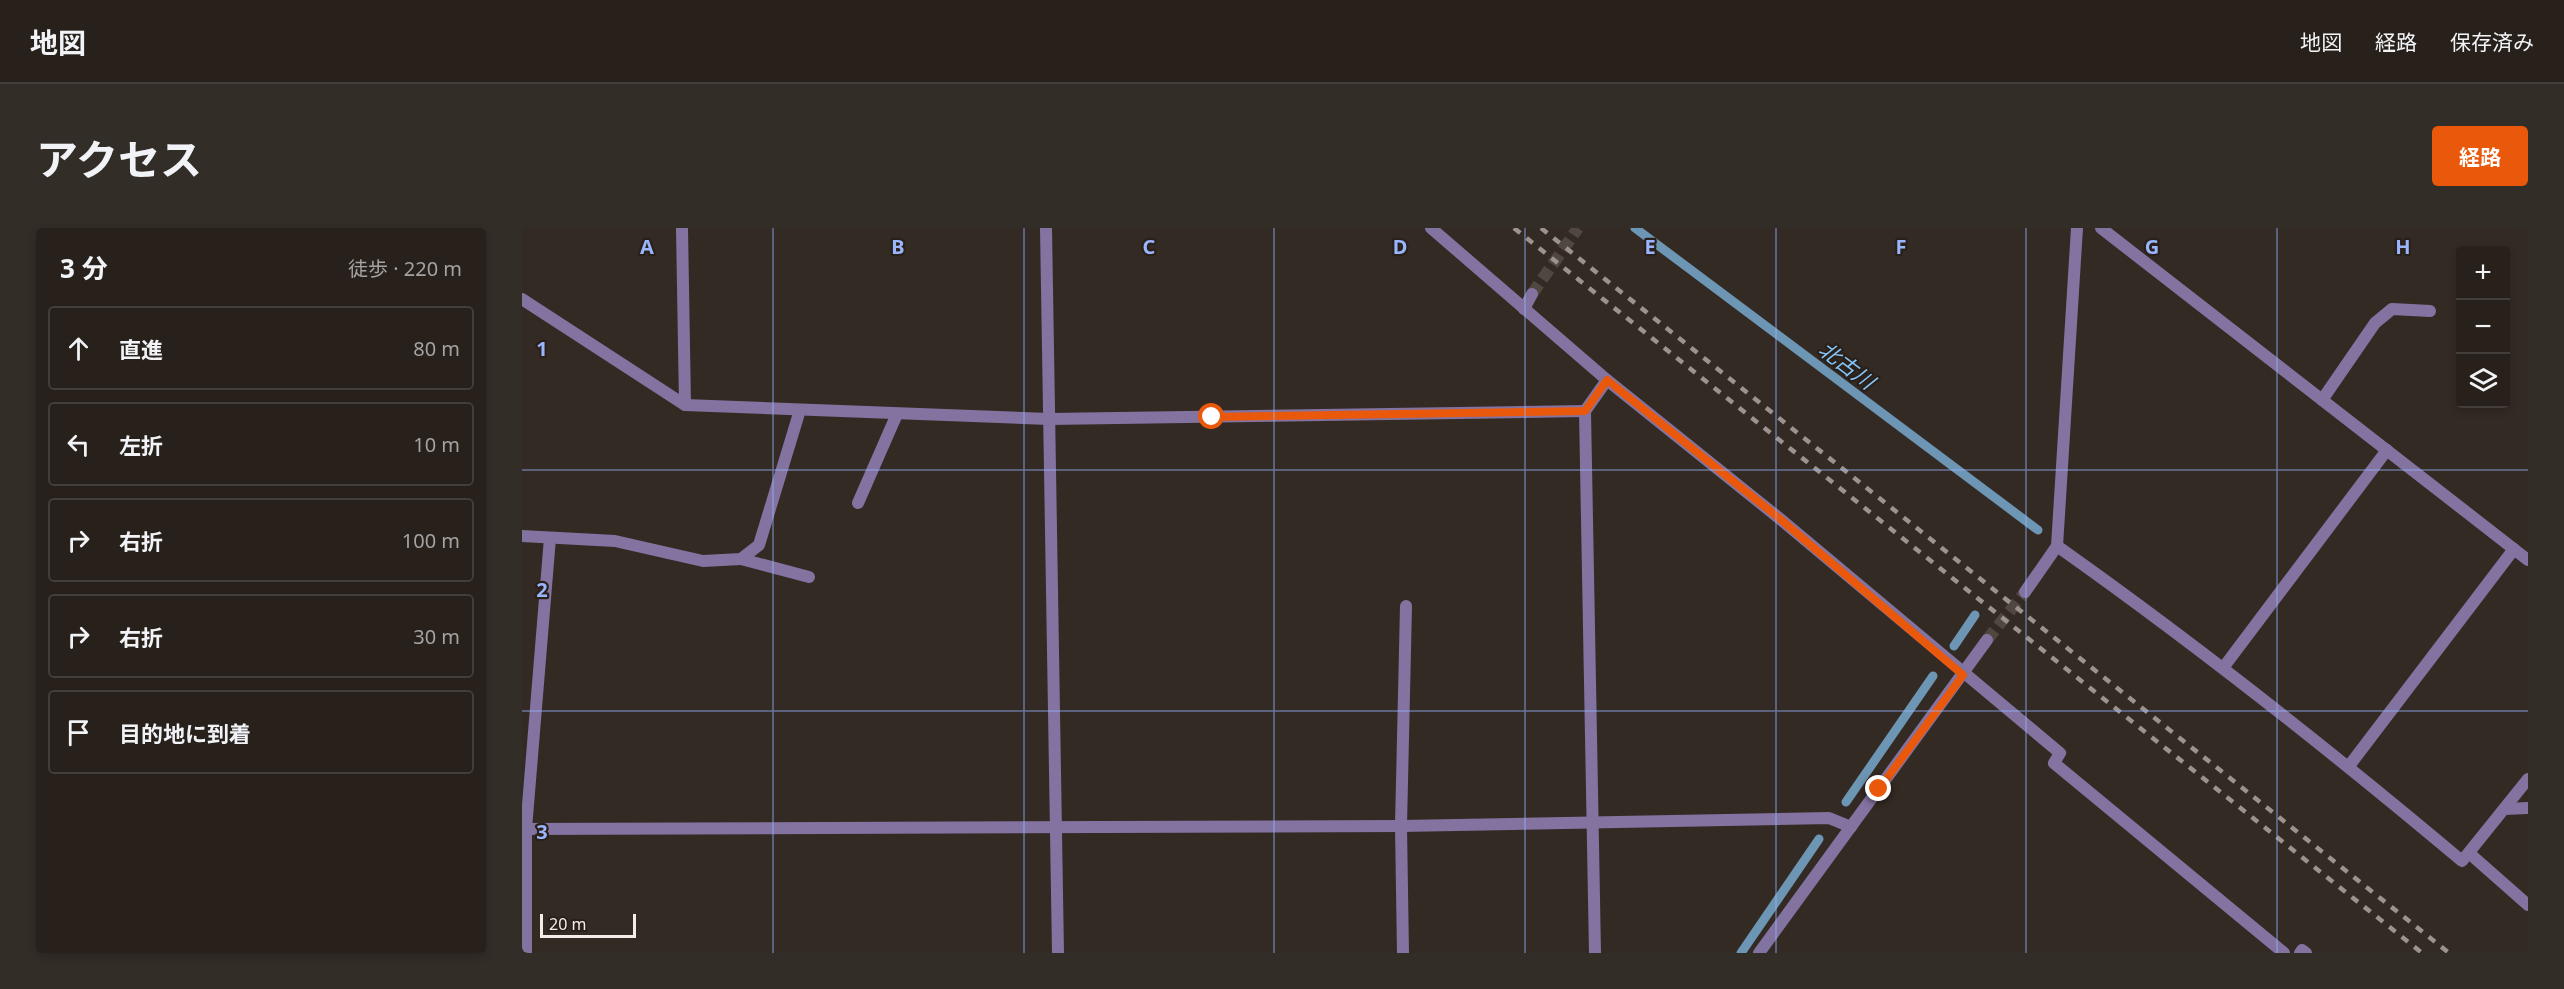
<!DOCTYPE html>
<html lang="ja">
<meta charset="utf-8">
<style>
:root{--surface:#27201b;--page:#332d28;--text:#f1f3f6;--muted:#a4a3a3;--line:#433e3a;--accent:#ea580c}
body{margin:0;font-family:"Noto Sans","Noto Sans JP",sans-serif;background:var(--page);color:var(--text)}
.controls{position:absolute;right:18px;top:18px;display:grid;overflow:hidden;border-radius:6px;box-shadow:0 3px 9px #0003}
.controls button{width:54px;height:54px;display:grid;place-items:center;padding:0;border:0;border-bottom:2px solid var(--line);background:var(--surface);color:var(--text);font:30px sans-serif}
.scale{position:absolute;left:18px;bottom:15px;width:96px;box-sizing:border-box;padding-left:6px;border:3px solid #f3ece8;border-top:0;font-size:16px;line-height:21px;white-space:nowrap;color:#f3ece8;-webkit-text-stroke:4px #2a201a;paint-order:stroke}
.stop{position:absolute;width:18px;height:18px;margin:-14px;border:4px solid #ea580c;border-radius:50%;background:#fff}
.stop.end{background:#ea580c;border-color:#fff;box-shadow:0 2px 6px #0008}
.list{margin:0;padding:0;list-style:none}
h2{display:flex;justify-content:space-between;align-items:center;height:78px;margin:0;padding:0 24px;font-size:26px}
h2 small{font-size:20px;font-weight:400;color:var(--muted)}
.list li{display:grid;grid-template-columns:39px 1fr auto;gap:18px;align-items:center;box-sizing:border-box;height:84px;margin:0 12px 12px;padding:0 12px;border:2px solid var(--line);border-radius:6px}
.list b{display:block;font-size:22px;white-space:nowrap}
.list em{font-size:20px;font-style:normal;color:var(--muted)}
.icon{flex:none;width:33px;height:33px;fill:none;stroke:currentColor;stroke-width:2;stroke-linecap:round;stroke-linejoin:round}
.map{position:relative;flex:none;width:2006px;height:725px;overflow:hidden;border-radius:6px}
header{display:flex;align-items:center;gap:36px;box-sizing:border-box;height:84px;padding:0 30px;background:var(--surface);border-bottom:2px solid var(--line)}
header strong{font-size:28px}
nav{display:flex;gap:33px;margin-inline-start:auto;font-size:21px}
.intro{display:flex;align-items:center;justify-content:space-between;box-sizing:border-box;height:144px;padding:0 36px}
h1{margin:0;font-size:42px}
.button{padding:15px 27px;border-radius:6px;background:var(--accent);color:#fff;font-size:21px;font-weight:700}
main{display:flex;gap:36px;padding:0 36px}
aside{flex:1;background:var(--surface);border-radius:6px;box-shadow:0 3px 9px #0003}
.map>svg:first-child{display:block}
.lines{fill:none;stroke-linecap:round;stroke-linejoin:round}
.stream{stroke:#6d96b4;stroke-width:9}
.street-tunnel{stroke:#514741;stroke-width:12;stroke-dasharray:12 6;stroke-linecap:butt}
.street{stroke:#8273a0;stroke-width:12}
.rail{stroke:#9c938e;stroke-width:4.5;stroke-dasharray:8 8;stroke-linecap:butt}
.route{stroke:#ea580c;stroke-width:8}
.grid{fill:none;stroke:#98b5fd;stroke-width:1.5;stroke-opacity:0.55}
.labels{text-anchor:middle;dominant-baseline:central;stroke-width:4.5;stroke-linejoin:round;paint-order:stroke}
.water-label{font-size:21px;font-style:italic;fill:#84c6fa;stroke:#2a201a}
.grid-label{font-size:20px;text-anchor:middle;font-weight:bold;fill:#98b5fd;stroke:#2a201a;stroke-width:4.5;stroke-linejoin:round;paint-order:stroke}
</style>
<header>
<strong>地図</strong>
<nav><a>地図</a><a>経路</a><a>保存済み</a></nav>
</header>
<div class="intro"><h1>アクセス</h1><a class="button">経路</a></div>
<main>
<aside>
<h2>3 分<small>徒歩 · 220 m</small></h2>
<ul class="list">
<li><svg class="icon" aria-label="ahead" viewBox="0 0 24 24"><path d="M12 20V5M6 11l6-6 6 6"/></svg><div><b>直進</b></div><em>80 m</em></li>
<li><svg class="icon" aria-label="left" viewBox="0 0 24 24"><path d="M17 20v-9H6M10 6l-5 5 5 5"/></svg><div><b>左折</b></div><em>10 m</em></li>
<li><svg class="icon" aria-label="right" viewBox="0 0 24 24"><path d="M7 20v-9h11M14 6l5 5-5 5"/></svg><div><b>右折</b></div><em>100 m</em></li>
<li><svg class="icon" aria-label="right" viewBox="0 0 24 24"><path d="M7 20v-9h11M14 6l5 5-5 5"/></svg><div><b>右折</b></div><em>30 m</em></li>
<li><svg class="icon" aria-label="arrive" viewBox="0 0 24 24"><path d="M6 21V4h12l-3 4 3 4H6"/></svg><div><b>目的地に到着</b></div></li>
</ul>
</aside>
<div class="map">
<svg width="2006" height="725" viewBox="0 0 2006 725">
<rect width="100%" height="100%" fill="#342a24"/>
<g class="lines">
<!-- stream -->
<g class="stream">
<polyline points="1113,0 1516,302"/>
<polyline points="1432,418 1453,387"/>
<polyline points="1324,574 1411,448"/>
<polyline points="1219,725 1297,611"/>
</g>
<!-- street-tunnel -->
<g class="street-tunnel">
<polyline points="1010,66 1056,0"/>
<polyline points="1465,412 1503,364"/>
</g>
<!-- street -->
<g class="street">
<polyline points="160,0 163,177"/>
<polyline points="524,0 536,725"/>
<polyline points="909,0 1085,152 1257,290 1538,525 1532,535 1762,725"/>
<polyline points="1579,0 2006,332"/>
<polyline points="0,71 163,177 527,191 1063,183"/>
<polyline points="1002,81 1010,66"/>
<polyline points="1800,172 1853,95 1870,81 1908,83"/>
<polyline points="336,275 375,186"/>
<polyline points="0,308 93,313 181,333 219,331 237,317 278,182"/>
<path d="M1535,318C1675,417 1809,523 1940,633L2006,551"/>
<polyline points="219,331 287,349"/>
<polyline points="1503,364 1535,318 1555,0"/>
<polyline points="1701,440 1865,222"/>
<polyline points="1827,538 1992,321"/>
<polyline points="1982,581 2006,580"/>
<polyline points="0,601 879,598 1307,590 1329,599"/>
<polyline points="1947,625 2006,677"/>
<polyline points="4,725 4,601 28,310"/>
<polyline points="881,725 879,598 884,378"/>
<polyline points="1073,725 1063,183 1085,152"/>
<polyline points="1237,725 1465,412"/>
<polyline points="1778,725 1780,722 1784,725"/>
</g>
<!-- rail -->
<g class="rail">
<polyline points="992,0 1900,725"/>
<polyline points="1019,0 1927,725"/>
</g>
</g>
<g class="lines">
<!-- route -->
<polyline class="route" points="690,189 1063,183 1085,152 1257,290 1441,447 1357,561"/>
</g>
<!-- grid -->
<path class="grid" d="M251,0V725M502,0V725M752,0V725M1003,0V725M1254,0V725M1504,0V725M1755,0V725M0,242H2006M0,483H2006"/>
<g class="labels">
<!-- water labels -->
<g class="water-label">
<text transform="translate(1325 137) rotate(37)">北古川</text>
</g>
</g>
<g class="grid-label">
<text x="125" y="26">A</text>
<text x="376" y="26">B</text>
<text x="627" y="26">C</text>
<text x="878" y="26">D</text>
<text x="1128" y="26">E</text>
<text x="1379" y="26">F</text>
<text x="1630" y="26">G</text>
<text x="1881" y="26">H</text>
<text x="20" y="128">1</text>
<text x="20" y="369">2</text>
<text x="20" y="611">3</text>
</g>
</svg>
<div class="controls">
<button>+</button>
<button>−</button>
<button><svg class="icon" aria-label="layers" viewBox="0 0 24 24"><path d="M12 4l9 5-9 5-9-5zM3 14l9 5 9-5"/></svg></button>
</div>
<div class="scale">20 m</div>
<div class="stop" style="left:690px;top:189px"></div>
<div class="stop end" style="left:1357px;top:561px"></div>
</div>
</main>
